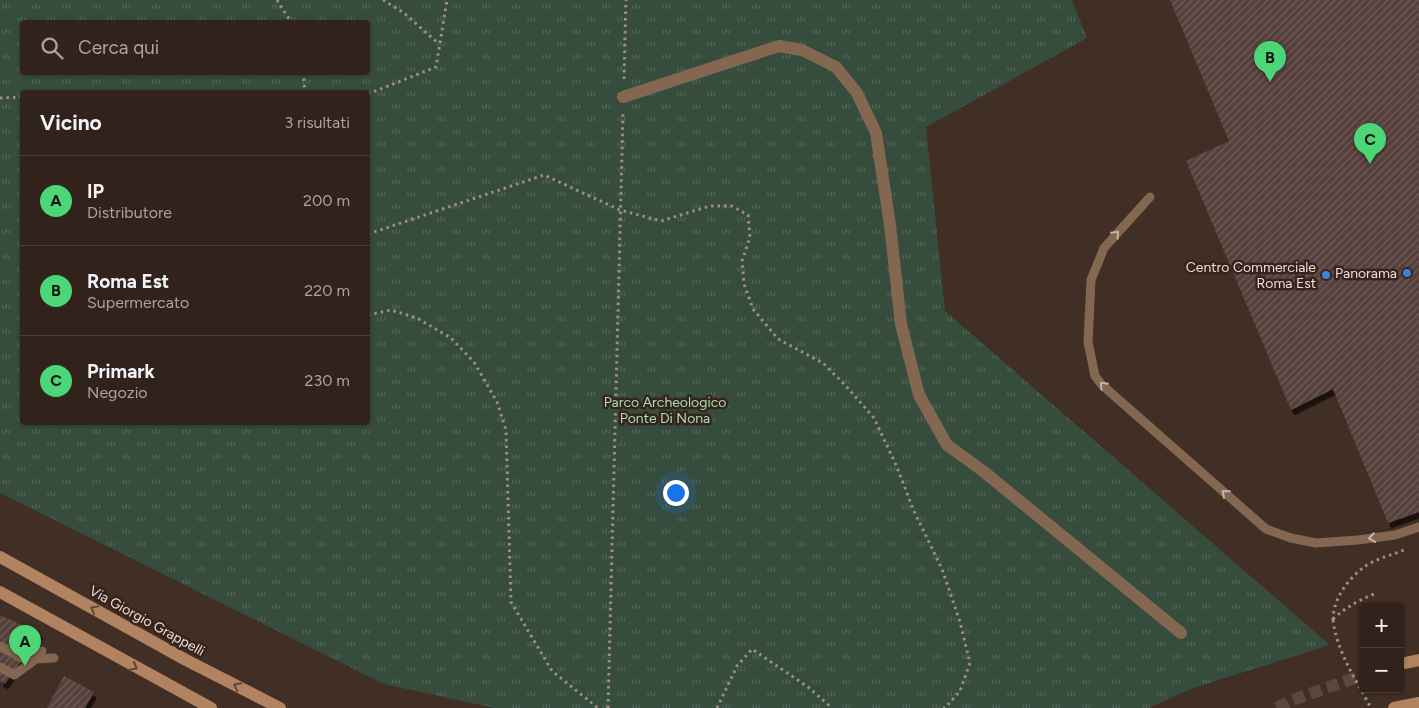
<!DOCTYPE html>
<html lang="it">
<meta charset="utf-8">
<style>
:root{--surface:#31221c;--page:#3d2f29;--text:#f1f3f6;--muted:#a8a4a3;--line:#4c3f3b;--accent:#4cd677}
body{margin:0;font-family:Figtree,sans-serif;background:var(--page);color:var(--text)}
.controls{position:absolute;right:15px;bottom:15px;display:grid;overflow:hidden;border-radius:5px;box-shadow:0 1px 4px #0004}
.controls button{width:45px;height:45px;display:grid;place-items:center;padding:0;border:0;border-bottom:1px solid var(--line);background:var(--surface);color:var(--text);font:25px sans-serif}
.you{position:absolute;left:675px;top:492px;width:18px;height:18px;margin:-12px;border:4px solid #fff;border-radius:50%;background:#1a73e8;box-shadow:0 0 0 8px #1a73e833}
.badge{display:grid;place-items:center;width:32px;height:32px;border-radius:50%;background:var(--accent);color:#111;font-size:16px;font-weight:700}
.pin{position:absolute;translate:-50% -41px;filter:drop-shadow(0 1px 2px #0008)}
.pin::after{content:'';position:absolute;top:26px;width:18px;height:15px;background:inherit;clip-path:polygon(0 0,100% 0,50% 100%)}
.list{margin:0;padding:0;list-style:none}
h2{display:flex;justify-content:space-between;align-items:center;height:65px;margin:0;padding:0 20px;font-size:21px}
h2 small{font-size:16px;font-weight:400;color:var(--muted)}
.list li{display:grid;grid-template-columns:32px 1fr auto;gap:15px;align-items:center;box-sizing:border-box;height:90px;padding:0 20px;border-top:1px solid var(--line)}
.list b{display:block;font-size:19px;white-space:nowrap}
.list p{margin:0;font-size:16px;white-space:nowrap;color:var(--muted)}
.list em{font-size:16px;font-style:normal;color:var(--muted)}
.icon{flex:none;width:28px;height:28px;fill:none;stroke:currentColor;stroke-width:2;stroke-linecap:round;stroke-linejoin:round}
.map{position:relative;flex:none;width:1419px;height:708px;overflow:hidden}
.search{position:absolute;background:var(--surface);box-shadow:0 1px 4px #0004;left:20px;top:20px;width:350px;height:55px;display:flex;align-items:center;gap:12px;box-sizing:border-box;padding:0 18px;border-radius:5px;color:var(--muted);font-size:19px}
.panel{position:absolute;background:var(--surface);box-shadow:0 1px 4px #0004;left:20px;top:90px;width:350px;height:335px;border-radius:5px}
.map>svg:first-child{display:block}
.grass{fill:url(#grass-tufts);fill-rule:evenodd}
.building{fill:url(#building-hatch);filter:url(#shadow)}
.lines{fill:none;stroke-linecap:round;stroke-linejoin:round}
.secondary-tunnel{stroke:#5a4840;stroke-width:12;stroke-dasharray:12 6;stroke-linecap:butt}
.path{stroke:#9e8e87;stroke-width:3;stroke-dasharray:2.5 4;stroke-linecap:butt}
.lane{stroke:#846751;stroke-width:9}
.street{stroke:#846751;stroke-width:12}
.secondary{stroke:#b18361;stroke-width:12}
.path-bridge{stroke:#9e8e87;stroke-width:3;stroke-dasharray:2.5 4;stroke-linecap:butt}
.oneway{stroke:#c7b4a9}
.oneway2{stroke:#614534}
.shop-dot{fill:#3f7fe0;stroke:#36241c;stroke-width:2}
.labels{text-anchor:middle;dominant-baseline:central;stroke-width:5;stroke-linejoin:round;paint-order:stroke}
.poi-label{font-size:14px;fill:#ebded9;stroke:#36241c;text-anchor:end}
.park-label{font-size:14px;fill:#a9dfb7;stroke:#36241c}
.street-label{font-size:14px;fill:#ebded9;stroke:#36241c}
</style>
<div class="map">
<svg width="1419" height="708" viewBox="0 0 1419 708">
<defs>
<pattern id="grass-tufts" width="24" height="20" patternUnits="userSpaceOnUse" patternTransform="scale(1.25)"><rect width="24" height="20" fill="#364c3c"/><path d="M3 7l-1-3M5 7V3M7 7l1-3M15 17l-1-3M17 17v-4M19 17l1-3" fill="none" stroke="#536558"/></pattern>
<pattern id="building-hatch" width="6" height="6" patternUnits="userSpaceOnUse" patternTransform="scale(1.25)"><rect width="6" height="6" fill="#57413c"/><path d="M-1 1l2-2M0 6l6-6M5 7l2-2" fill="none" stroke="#6f5c58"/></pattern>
<filter id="shadow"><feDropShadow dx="3" dy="5.5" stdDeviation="0" flood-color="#0009"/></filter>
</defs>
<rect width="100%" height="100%" fill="#412e25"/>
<!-- grass -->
<path class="grass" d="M0,0H1072L1087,38L926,127L945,311L1330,645L1193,688L1149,708H494L384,684L0,493ZM22,22H368V72H22ZM22,92H368V422H22Z"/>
<!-- building -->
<g class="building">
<polygon points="1170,0 1419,0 1419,512 1388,523 1333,389 1291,410 1186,161 1229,141"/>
<polygon points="0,615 40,633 5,684 0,681"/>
<polygon points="64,676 94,692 85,708 47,708"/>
</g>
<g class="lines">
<!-- secondary-tunnel -->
<polyline class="secondary-tunnel" points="1277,708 1290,701 1363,675"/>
<!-- path -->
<g class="path">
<polyline points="277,0 291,22"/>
<polyline points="383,0 404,13 439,44"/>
<polyline points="303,72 305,92"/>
<polyline points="624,79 626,0"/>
<polyline points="368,94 436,67 447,0"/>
<polyline points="0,98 22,97"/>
<polyline points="368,234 544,175 620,210 661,221 710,206 732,206 748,215 750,237 742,261 744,284 753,309 778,339 823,363 845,385 874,418 897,467 913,509 942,569 960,622 970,663 960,691 945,708 942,708"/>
<polyline points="368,315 391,310 417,318 451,338 474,362 497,402 506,430 511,602 552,671 598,708"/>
<path d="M1333,619C1346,607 1361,599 1377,593"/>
<path d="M1333,620C1333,599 1348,579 1364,567C1375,559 1392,555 1404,550"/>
<polyline points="608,708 623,113"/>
<polyline points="717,708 737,666 752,649 808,687 832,708"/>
</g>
<!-- lane -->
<g class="lane">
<polyline points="1150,197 1104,248 1091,280 1088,342 1095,376 1102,385 1266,529 1291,538 1316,543 1358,540 1395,535 1419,527"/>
<polyline points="0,646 23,659 42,651"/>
<polyline points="0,667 14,675 36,659 54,658"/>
</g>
<!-- street -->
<polyline class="street" points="623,97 779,46 802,50 836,67 857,93 876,133 890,225 901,324 919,395 947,445 983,471 1181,633"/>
<!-- secondary -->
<g class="secondary">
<polyline points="0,557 186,660 280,708"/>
<polyline points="0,592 211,708"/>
<polyline points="1400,664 1419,660"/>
<polyline points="1394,708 1419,703"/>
</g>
<!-- path-bridge -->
<path class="path-bridge" d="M1333,620C1337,652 1356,680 1371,708"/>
</g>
<!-- one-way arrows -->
<defs><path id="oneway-chevron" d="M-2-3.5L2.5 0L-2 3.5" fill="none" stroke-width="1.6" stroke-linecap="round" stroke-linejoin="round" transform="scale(1.25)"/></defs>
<g class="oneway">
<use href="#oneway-chevron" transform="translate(1116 234) rotate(-47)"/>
<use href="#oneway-chevron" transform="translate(1103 385) rotate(-134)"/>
<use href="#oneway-chevron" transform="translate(1225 493) rotate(-139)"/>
<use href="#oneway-chevron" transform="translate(1372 538) rotate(172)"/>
</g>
<g class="oneway2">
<use href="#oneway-chevron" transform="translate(94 609) rotate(-151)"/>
<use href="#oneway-chevron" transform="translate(134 667) rotate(29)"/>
<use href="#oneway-chevron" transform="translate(237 686) rotate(-153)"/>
</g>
<!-- markers -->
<g class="shop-dot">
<circle cx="1407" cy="273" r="5"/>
<circle cx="1326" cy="275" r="5"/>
</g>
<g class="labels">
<!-- poi labels -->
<g class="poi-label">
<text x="1316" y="267">Centro Commerciale<tspan x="1316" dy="16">Roma Est</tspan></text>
<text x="1397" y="273">Panorama</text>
</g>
<!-- park labels -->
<g class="park-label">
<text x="665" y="402">Parco Archeologico<tspan x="665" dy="16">Ponte Di Nona</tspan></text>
</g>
<!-- street labels -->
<g class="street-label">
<text transform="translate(147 621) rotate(29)">Via Giorgio Grappelli</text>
</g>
</g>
</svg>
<div class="controls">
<button>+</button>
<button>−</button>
</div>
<div class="you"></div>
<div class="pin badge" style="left:25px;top:666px">A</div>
<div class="pin badge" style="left:1270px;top:82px">B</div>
<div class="pin badge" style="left:1370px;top:164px">C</div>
<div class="search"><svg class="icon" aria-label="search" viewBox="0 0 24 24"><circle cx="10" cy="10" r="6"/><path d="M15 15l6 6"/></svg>Cerca qui</div>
<section class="panel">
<h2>Vicino<small>3 risultati</small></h2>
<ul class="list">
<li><span class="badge">A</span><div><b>IP</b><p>Distributore</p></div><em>200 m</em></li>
<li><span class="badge">B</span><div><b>Roma Est</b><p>Supermercato</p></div><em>220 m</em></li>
<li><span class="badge">C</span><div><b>Primark</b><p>Negozio</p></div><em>230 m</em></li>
</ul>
</section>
</div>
